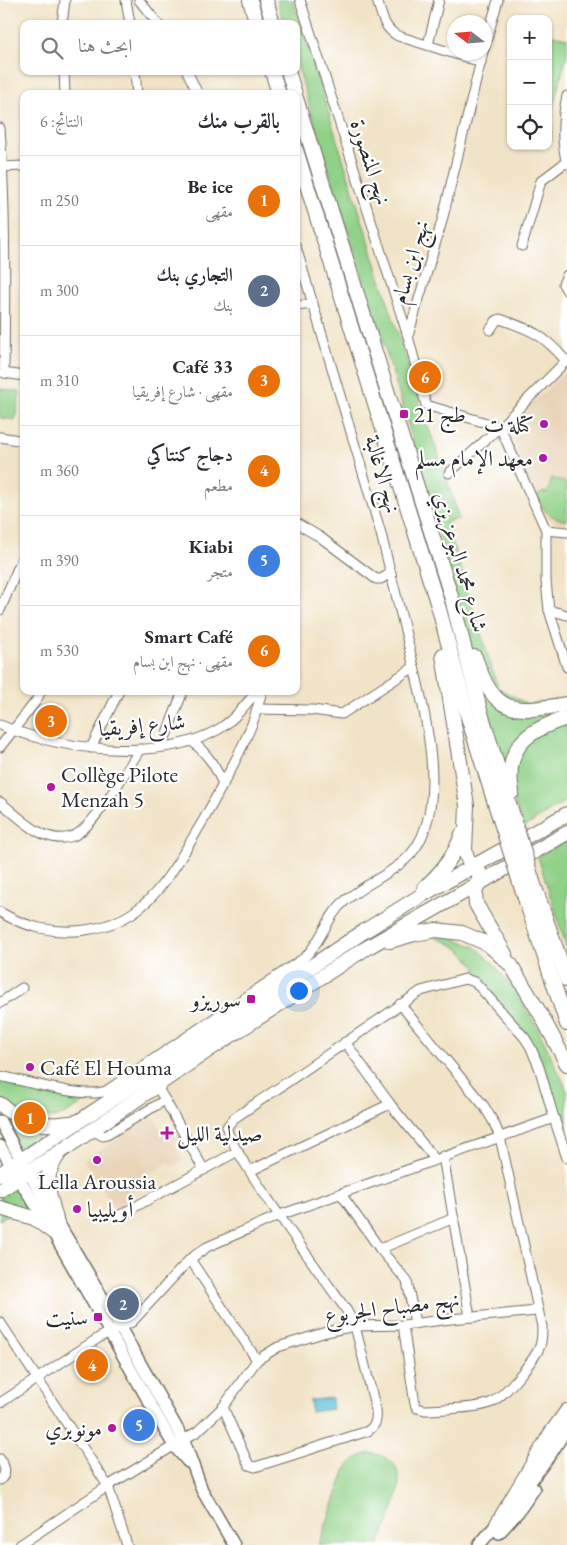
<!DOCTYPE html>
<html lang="ar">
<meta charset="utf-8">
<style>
:root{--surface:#fff;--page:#f7f7f7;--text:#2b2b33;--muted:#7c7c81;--line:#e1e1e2;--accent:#ea580c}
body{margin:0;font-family:"EB Garamond",Amiri,serif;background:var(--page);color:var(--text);direction:rtl}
.controls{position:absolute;right:15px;top:15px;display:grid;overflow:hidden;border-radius:10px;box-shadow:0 1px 4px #0004}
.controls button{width:45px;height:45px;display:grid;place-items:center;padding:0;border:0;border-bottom:1px solid var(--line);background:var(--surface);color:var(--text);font:25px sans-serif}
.compass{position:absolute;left:447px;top:15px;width:45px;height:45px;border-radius:50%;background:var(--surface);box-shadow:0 1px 4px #0004;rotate:286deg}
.you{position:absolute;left:298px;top:990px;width:18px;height:18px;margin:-12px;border:4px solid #fff;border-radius:50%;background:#1a73e8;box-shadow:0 0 0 8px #1a73e833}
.badge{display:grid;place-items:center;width:32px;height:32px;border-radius:50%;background:var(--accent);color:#fff;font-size:16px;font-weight:700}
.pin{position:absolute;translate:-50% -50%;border:2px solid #fff;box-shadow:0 1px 5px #0006}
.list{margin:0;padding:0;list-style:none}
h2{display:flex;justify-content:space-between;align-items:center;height:65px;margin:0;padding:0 20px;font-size:21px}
h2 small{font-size:16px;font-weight:400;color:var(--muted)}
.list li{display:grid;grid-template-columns:32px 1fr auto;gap:15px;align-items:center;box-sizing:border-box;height:90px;padding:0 20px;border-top:1px solid var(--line)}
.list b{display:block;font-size:19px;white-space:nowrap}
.list p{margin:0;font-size:16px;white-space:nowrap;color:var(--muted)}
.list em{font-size:16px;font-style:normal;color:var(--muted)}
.icon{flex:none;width:28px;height:28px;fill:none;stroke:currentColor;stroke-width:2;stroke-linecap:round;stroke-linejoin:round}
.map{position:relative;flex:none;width:567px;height:1545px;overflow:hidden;direction:ltr}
.search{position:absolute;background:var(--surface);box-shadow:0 1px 4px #0004;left:20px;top:20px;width:280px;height:55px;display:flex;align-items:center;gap:12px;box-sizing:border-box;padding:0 18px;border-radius:10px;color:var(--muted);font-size:19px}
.panel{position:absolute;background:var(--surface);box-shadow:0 1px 4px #0004;left:20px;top:90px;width:280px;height:605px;border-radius:10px;direction:rtl}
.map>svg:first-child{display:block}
.built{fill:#e9d4b8}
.green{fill:#90d188;stroke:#5e7e5a}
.water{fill:#58bbd7;stroke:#427381}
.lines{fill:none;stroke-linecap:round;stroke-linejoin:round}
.minor-casing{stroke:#706b62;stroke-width:11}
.major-casing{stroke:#706b62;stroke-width:14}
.highway-casing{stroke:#706b62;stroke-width:16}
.minor{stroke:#fff;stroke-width:9}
.major{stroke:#fff;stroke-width:11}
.highway{stroke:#fff;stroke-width:14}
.highway-bridge-casing{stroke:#706b62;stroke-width:16;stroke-linecap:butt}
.highway-bridge{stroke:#fff;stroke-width:14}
.poi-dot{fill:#b5179e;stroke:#fff;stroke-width:2}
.labels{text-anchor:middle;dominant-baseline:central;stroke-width:4.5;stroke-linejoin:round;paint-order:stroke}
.street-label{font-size:22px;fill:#2b2b2b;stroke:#fff}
.poi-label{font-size:22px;fill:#2b2b2b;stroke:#fff;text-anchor:start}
</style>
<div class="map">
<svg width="567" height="1545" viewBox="0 0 567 1545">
<rect width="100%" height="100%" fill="#fff"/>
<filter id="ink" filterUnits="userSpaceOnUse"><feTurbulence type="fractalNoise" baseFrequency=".02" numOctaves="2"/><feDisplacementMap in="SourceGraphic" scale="10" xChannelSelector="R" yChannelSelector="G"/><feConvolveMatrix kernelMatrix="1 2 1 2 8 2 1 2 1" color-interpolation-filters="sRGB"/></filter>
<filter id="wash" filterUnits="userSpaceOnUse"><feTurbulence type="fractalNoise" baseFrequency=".0096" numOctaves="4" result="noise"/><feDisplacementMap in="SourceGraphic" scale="20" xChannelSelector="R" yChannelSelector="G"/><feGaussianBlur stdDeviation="1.12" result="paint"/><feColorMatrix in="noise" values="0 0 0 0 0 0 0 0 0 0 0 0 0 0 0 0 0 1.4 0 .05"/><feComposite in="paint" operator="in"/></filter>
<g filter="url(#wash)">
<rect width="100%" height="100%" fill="#f1e3c7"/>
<!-- built -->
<g class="built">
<polygon points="567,370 567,526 554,522 541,514 524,479 513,438 518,418"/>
<polygon points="154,1116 163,1132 173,1127 180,1139 174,1143 184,1160 172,1167 169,1162 146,1176 149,1181 127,1193 129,1198 114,1207 84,1160"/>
</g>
<!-- green -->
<g class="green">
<polygon points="277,0 293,0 422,410 443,467 459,519 446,522 498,688 527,704 567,698 567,800 523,828 475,682 436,520 388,357 333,184 296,61 296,24 284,24"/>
<polygon points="548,34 567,38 567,55 553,107 551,140 548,140"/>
<polygon points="0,389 20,392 15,420 0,418"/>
<path d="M552,478L567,483V521C549,517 545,512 536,497L543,492L548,493Z"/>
<polygon points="567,840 567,949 538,857"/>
<path d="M425,935L447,936L476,947L491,961L516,992L537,1027L567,1090V1150L522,1029L476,973V968C461,947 449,941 425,935Z"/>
<polygon points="0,1081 88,1100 66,1114 53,1118 35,1117 20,1113 0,1098"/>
<polygon points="0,1114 21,1126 49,1130 20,1149"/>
<polygon points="15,1186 32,1213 5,1216 0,1220 0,1196"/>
<path d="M370,1453C422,1460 390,1515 379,1545H319L345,1471C352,1460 358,1456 370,1453Z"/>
</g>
<!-- water -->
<polygon class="water" points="332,1398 333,1409 311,1412 310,1400"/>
</g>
<g filter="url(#ink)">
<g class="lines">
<defs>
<g id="minor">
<polyline points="126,0 130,24"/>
<polyline points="139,0 158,24"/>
<polyline points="300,0 408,336"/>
<path d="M377,0C382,15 383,28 398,36L481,62"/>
<polyline points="62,24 65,0"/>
<polyline points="428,45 439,0"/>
<polyline points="484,49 498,0"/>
<polyline points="483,52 442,221 408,336 426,405 500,427"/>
<polyline points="64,71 65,94"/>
<polyline points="135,71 137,94"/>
<polyline points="187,71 198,94"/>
<path d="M567,96C562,118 561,142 567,164"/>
<path d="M0,128C6,209 5,291 4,373L24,376"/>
<polyline points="0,167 24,166"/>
<polyline points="522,246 541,181 566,162"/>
<polyline points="567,275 563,284 567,291"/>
<polyline points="296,306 313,304"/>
<path d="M490,330L496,321L500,319C532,330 544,335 566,361"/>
<polyline points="500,427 546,530 546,581 549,610 567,667"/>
<polyline points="0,437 24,441"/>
<polyline points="449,473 500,427 567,360"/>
<polyline points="296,523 320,537 376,579 381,579 391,573"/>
<polyline points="546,530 567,532"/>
<polyline points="0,610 24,554"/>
<polyline points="549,610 567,615"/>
<polyline points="257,709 312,710 342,714 414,667 380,530 296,247"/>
<path d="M0,725C61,750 160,763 219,729C234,720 246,704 257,691"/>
<path d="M192,741C207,754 216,766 223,785"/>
<polyline points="162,746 183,691"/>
<polyline points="0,747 36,701 41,691"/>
<polyline points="91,748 119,691"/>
<path d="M0,802C13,812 27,827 43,834C52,838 63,840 73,836C93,829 128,768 140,749"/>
<path d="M0,912C49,942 117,938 156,892C175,870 189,844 204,819C221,788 239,757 252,724C256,713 259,702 262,691"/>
<polyline points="0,1003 22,988"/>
<path d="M400,1004L484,1106L493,1121L500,1137L542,1327C542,1334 542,1340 540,1346C535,1359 503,1398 490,1403C477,1409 441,1409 425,1410L417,1408L415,1404L403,1325"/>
<polyline points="345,1042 390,1104 435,1159"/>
<path d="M0,1076C24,1081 85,1099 106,1091L304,958C322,942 327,915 346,900C364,885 388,875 405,860C451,819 427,719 414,667"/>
<polyline points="165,1100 204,1170"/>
<polyline points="92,1130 103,1136 107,1135 165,1100 156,1085"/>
<polyline points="443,1156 470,1317"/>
<polyline points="250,1171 390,1104"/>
<polyline points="341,1194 380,1249 407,1281 415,1323"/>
<polyline points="118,1216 238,1151"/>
<polyline points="380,1249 454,1218"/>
<polyline points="190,1259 257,1360"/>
<polyline points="0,1322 108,1486 127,1545"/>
<polyline points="0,1403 100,1337 132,1322 190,1259 207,1247 280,1215 554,1118 567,1158"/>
<path d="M223,1407L247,1461L249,1465L255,1467L368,1431C376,1425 377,1420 376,1410L355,1326L347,1311C330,1287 225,1144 227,1127L233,1119L421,991L465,979L475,982L525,1038L531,1048L539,1067L554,1118"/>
<path d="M0,1459C5,1466 8,1473 0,1480"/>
<polyline points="20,1545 108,1486 198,1431 223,1407 257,1360 278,1347 326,1332 355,1326 403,1325 451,1319 537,1311"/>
</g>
<g id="major">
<polyline points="0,1121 21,1160 121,1329 184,1441 202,1490 234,1545"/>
<polyline points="0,1146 18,1178 53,1232 174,1446 188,1462"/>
<polyline points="517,1500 552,1452 567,1428"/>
<polyline points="499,1533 518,1512 534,1489"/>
<polyline points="479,1545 502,1518"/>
</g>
<g id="highway">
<polyline points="250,0 257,24"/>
<polyline points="266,0 273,24"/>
<polyline points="272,71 279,94"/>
<polyline points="288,71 295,94"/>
<polyline points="296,98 452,599 480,710 512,813"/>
<polyline points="296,150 439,609 467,714 499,816"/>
<path d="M443,655L465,793L467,806L465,850C467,859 471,868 480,873"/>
<path d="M475,657C494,714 511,714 567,704"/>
<path d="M512,792C504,747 527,730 567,718"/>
<polyline points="479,878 475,894 476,904 505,954"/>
<polyline points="533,882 567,980"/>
<polyline points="521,886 567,1024"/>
<path d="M424,888C441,873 455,856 462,834"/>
<polyline points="390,941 414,934 436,930 462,933 488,944 511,965 541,1015 567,1064"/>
<path d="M0,1104C25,1126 45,1127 77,1122"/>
<polyline points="0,1174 363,932 422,895 567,814"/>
<polyline points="0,1190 63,1150 213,1047 363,950 567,833"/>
<polyline points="0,1208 34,1218 53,1232"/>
<path d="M56,1219C49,1193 41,1178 59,1154"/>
<polyline points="497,1524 551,1433 567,1411"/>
</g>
</defs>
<!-- minor casing -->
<use href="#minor" class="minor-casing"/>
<!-- major casing -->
<use href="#major" class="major-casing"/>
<!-- highway casing -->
<use href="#highway" class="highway-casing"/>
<!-- minor -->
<use href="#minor" class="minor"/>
<!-- major -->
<use href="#major" class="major"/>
<!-- highway -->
<use href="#highway" class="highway"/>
<defs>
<g id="highway-bridge">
<polyline points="512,813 533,882"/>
<polyline points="499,816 521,886"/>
</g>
</defs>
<!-- highway-bridge casing -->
<use href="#highway-bridge" class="highway-bridge-casing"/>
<!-- highway-bridge -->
<use href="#highway-bridge" class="highway-bridge"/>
</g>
</g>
<!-- markers -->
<g class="poi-dot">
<rect x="399" y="409" width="10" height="10" rx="2.5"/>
<circle cx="544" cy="424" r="5"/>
<circle cx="543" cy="458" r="5"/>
<circle cx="51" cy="787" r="5"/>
<rect x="246" y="994" width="10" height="10" rx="2.5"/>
<circle cx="30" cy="1067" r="5"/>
<path d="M164.5 1125.5h5v5h5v5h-5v5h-5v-5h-5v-5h5z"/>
<circle cx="97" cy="1160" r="5"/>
<circle cx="77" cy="1209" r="5"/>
<rect x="93" y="1312" width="10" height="10" rx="2.5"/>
<circle cx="112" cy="1428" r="5"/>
</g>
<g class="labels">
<!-- street labels -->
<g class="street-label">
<text transform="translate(371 162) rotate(72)">نهج المنصورة</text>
<text transform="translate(410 262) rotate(-74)">نهج ابن بسام</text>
<text transform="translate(383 474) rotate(74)">نهج الاغالبة</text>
<text transform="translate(461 562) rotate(74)">شارع محمد البوعزيزي</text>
<text transform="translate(142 725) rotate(-5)">شارع إفريقيا</text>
<text transform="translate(392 1307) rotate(-7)">نهج مصباح الجربوع</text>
</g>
<!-- poi labels -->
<g class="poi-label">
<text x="414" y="414">طج 21</text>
<text x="534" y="424" text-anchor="end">كتلة ت</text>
<text x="533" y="458" text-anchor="end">معهد الإمام مسلم</text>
<text x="61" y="774">Collège Pilote<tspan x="61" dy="25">Menzah 5</tspan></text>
<text x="241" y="999" text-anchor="end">سوريزو</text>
<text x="40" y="1067">Café El Houma</text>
<text x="177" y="1133">صيدلية الليل</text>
<text x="97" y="1181" text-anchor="middle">Lella Aroussia</text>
<text x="87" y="1209">أويليبيا</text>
<text x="88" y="1317" text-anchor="end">سنيت</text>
<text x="102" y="1428" text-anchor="end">مونوبري</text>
</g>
</g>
</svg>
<div class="controls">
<button>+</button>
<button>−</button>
<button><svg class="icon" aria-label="locate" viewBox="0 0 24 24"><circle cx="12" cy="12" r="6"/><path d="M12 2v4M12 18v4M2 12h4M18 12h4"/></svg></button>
</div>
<svg class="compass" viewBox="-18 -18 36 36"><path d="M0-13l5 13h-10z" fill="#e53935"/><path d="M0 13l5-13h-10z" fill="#7c7c81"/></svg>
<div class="you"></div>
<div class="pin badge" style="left:30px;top:1118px;background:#e8710a">1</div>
<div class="pin badge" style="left:123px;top:1304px;background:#5c6f8a">2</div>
<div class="pin badge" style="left:51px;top:721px;background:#e8710a">3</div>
<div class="pin badge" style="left:92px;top:1365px;background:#e8710a">4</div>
<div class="pin badge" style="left:139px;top:1425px;background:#3f7fe0">5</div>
<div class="pin badge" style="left:425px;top:377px;background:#e8710a">6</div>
<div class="search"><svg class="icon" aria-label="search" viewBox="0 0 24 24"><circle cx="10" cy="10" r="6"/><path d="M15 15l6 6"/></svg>ابحث هنا</div>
<section class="panel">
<h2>بالقرب منك<small>النتائج: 6</small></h2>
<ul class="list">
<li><span class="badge" style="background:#e8710a">1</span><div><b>Be ice</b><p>مقهى</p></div><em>250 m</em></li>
<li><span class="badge" style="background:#5c6f8a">2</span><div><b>التجاري بنك</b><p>بنك</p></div><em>300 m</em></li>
<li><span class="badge" style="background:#e8710a">3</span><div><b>Café 33</b><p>مقهى · شارع إفريقيا</p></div><em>310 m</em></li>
<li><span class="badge" style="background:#e8710a">4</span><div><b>دجاج كنتاكي</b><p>مطعم</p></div><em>360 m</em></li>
<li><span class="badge" style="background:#3f7fe0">5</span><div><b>Kiabi</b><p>متجر</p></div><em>390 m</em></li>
<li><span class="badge" style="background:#e8710a">6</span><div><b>Smart Café</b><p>مقهى · نهج ابن بسام</p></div><em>530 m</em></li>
</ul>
</section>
</div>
